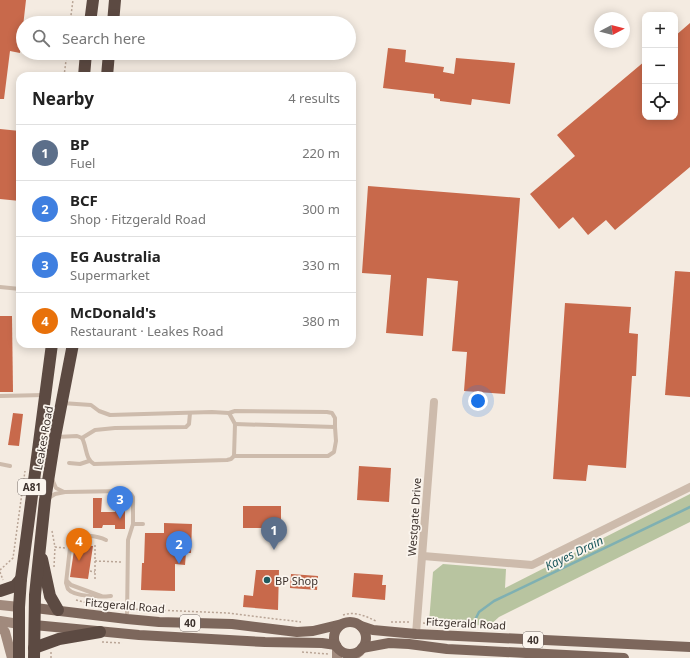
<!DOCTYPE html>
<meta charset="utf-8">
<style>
:root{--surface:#fff;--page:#f2f2f2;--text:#222;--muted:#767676;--line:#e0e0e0;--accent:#1f5a5e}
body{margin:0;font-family:"Noto Sans",sans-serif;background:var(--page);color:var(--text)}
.controls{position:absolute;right:12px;top:12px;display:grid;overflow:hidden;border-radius:8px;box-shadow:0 2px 10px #0003}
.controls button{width:36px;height:36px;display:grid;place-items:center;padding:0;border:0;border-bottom:1px solid var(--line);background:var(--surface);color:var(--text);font:20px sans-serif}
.compass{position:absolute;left:594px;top:12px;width:36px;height:36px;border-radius:50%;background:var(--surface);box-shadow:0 2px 10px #0003;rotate:83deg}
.you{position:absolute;left:478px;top:401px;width:14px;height:14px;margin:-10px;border:3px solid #fff;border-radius:50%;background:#1a73e8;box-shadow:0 0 0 6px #1a73e833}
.badge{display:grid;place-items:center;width:26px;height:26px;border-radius:50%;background:var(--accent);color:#fff;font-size:13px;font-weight:700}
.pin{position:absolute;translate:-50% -33px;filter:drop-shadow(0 1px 2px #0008)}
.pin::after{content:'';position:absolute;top:21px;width:14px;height:12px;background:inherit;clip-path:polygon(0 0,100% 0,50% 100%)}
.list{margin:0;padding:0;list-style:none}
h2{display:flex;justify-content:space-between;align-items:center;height:52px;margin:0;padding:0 16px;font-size:17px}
h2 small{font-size:13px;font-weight:400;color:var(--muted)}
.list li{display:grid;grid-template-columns:26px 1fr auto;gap:12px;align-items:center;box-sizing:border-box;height:56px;padding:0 16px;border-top:1px solid var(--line)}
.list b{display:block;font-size:15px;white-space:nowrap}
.list p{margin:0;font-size:13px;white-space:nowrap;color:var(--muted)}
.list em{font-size:13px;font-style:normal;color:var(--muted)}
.icon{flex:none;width:22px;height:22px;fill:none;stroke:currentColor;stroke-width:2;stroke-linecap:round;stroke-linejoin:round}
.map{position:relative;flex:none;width:690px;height:658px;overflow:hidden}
.search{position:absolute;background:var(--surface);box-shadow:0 2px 10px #0003;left:16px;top:16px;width:340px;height:44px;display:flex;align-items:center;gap:10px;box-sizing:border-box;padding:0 14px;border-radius:22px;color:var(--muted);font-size:15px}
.panel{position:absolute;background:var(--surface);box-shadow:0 2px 10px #0003;left:16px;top:72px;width:340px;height:276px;border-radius:12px}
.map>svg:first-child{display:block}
.green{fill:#b8c4a0}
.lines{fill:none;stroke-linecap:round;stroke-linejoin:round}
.stream{stroke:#7fb0b2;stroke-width:2.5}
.building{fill:#c8694b}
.path{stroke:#b9a596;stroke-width:1.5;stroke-dasharray:2 2;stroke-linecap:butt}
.lane{stroke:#cdbbac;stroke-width:4}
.street{stroke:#cdbbac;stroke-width:8}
.secondary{stroke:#a18a7d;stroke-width:10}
.primary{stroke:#7d675c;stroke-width:10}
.highway{stroke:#5c4a42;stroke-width:12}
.poi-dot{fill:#1f5a5e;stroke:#fbf5ee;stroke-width:1.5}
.labels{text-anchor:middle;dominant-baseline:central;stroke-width:3.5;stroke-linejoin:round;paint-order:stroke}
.shield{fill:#fbf5ee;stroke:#756b66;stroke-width:1}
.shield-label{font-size:10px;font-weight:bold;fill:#3b302b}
.street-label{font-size:11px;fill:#3b302b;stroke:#fbf5ee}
.poi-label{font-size:11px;fill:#3b302b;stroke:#fbf5ee;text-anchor:start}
.water-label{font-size:12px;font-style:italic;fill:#1f5a5e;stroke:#fbf5ee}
</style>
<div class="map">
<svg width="690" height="658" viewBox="0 0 690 658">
<rect width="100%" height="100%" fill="#f4ebe1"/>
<!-- green -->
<polygon class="green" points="690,494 690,522 499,617 489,626 429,622 433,572 443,564 506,569 505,588"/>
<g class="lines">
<!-- stream -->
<polyline class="stream" points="473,624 479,612 494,601 690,507"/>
</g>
<!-- building -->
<g class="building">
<polygon points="0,0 26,0 20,53 10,51 4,99 0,99"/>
<polygon points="690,23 690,167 615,230 606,220 588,235 573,217 559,229 530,194 575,156 557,135 645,61 645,117 675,117 675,36"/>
<polygon points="388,48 406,50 405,62 444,67 443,72 454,74 456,58 515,63 510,104 472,99 471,105 440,101 440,99 434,98 434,94 383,88"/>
<polygon points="0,129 20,131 20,201 0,199"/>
<polygon points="368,186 520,198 505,394 464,391 467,352 452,351 458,281 427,278 423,336 386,333 391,275 362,273"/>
<polygon points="675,271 690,272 690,397 665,395"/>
<polygon points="565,303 631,307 629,333 638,334 636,376 632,376 626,468 588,465 586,481 553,479"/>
<polygon points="0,316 12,316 13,392 0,392"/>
<polygon points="13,413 23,414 19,446 8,445"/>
<polygon points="359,466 391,468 389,502 357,500"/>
<polygon points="93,498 102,498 101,512 115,512 116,510 125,510 125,529 115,529 115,525 103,525 102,528 93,528"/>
<rect x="243" y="506" width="38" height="22"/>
<polygon points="164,523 192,524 191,553 186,553 185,565 175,564 175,591 141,590 142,563 144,563 145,533 164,533"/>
<polygon points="75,544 93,546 88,579 70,577"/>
<polygon points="256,570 279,570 278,610 243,607 244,595 253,596"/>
<polygon points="354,573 383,575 382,585 386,585 385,600 352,597"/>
<polygon points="291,574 318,576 317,590 290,588"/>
</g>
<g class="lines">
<!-- path -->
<g class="path">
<polyline points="70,23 73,0"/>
<polyline points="64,76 67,53"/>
<polyline points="52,531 55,547"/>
<polyline points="95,561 122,562"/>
<polyline points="54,567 55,547 65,548"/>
<polyline points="0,570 13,558 25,471"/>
<polyline points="90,571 95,572"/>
<polyline points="0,572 3,580"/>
<polyline points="95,579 95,543"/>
<polyline points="76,600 95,605 122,608"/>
<polyline points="132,609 227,613 301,622"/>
<path d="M343,615C355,611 365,616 376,621"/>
<polyline points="391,622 410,622"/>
<polyline points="423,623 473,627"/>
<polyline points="102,642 122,643"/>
<polyline points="302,652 328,654"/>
<polyline points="51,658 51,652"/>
</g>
<!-- lane -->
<g class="lane">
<polyline points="0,287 20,289"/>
<polyline points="0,396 44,395"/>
<polyline points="229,413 235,411 327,412 332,413 335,418 335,427"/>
<path d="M56,437L77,436L82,438C87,447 85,459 94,464L227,460L231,459L234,456L235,424L229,413L212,412L110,415L99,411L91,405L62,403"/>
<polyline points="82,438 95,430 115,428 186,427 189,424 190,413"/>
<polyline points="234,456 328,456 334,452 336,441 335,427 235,424"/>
<polyline points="69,463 80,464 89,461"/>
<polyline points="0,464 10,466"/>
<polyline points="52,479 56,488 64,492"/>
<polyline points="47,499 55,494 65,492 125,491 131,494 133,497 133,524 128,540 127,618"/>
<polyline points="133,524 143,524"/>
<path d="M106,540C98,536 79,533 71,539L66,583C67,585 67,587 68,589C74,597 102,597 111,596"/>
<polyline points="67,581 71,585 101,596"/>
</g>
<!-- street -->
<g class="street">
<polyline points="423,556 532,565 690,487"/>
<polyline points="416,634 434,402"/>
</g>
<!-- secondary -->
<g class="secondary">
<polyline points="0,605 19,607"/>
<polyline points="0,621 19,624"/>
<polyline points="0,626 5,632 12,658"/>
<polyline points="337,658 337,647"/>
<polyline points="351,658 360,651"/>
</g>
<!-- primary -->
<g class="primary">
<polyline points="35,608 127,619 159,622 232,624 297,632 313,631 342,624"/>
<circle cx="350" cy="638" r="16"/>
<polyline points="34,625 139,635 265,642 322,643 336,645"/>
<polyline points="361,626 373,630 416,634 690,647"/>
<polyline points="362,648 389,643 409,644 447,649 624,658"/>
</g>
<!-- highway -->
<g class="highway">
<polyline points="90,23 93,0"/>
<polyline points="113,23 115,0"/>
<polyline points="84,76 86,53"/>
<polyline points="107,76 109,53"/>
<polyline points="42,559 50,596 58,610"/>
<polyline points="0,591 15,586 21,579"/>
<polyline points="34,648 59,639 100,632"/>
<polyline points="19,658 19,607 21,579 52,344"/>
<polyline points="34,658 35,595 45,500 55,437 73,344"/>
</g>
</g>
<!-- markers -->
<circle class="poi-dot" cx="267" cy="580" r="4"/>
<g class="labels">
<!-- shield labels -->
<g class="shield">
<rect x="18" y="479" width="28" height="16" rx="3"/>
<rect x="180" y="615" width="20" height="16" rx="3"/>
<rect x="523" y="632" width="20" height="16" rx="3"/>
</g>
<g class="shield-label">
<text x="32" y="487">A81</text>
<text x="190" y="623">40</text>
<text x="533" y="640">40</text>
</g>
<!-- street labels -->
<g class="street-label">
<text transform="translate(43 438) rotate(-80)">Leakes Road</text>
<text transform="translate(414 517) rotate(-86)">Westgate Drive</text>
<text transform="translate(125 605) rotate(5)">Fitzgerald Road</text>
<text transform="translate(466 623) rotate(3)">Fitzgerald Road</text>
</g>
<!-- poi labels -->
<g class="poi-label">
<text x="275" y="580">BP Shop</text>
</g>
<!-- water labels -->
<g class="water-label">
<text transform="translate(574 553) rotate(-26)">Kayes Drain</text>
</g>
</g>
</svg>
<div class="controls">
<button>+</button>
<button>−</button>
<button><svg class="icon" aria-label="locate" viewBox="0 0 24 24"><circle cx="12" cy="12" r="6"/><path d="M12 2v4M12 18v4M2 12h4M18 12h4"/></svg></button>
</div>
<svg class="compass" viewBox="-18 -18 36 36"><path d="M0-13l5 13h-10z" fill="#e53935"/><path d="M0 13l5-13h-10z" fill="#767676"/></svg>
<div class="you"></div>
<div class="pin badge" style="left:274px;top:550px;background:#5c6f8a">1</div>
<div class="pin badge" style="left:179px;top:564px;background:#3f7fe0">2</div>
<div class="pin badge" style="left:120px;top:519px;background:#3f7fe0">3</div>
<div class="pin badge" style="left:79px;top:561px;background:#e8710a">4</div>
<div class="search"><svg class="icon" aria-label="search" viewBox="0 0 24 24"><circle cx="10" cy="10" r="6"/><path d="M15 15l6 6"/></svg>Search here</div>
<section class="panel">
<h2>Nearby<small>4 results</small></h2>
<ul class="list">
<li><span class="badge" style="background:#5c6f8a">1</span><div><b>BP</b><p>Fuel</p></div><em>220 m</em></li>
<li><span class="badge" style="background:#3f7fe0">2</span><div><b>BCF</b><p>Shop · Fitzgerald Road</p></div><em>300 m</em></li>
<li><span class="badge" style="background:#3f7fe0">3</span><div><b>EG Australia</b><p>Supermarket</p></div><em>330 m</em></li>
<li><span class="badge" style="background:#e8710a">4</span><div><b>McDonald's</b><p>Restaurant · Leakes Road</p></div><em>380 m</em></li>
</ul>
</section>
</div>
